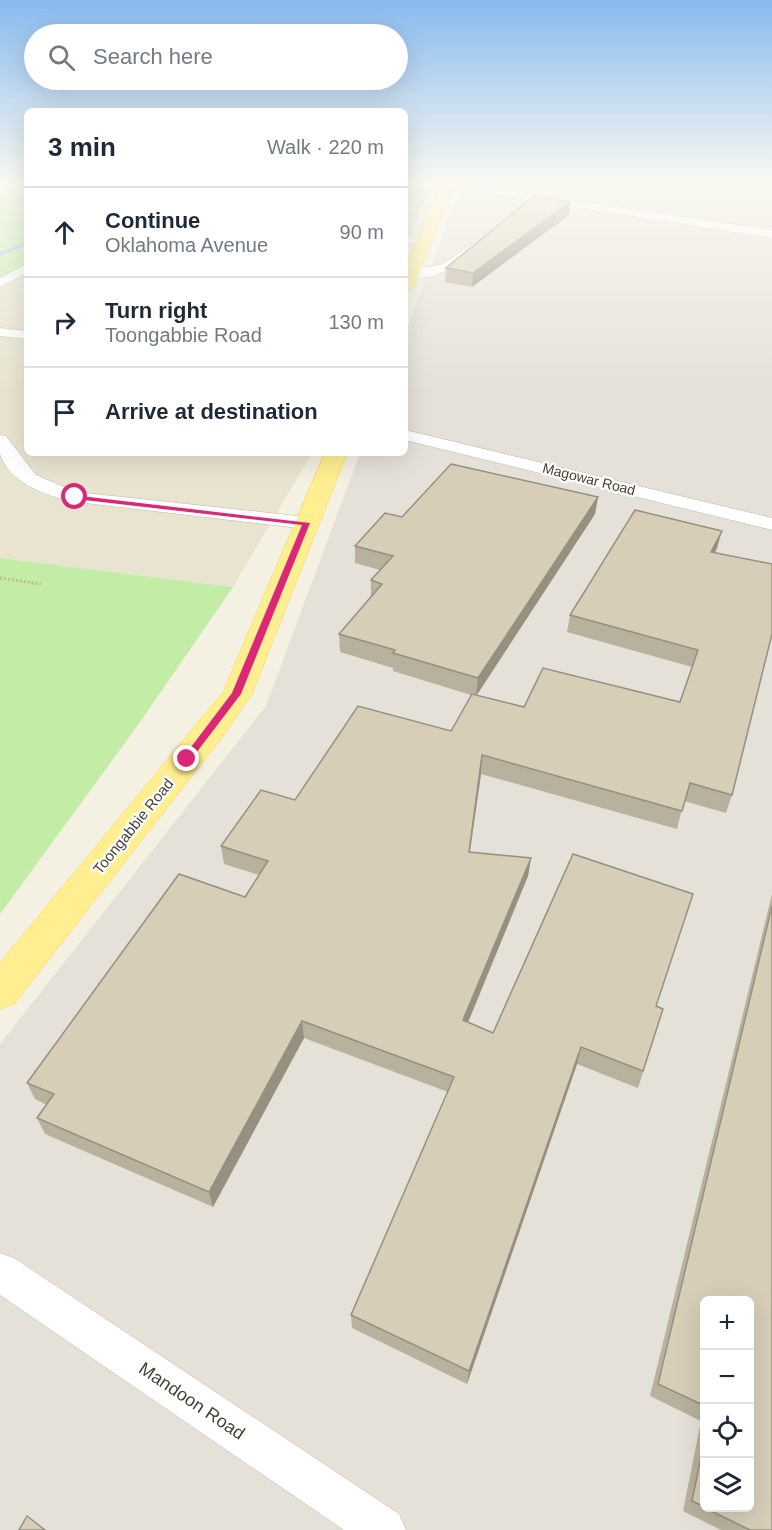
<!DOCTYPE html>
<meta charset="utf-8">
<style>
:root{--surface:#fff;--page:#f6f6f7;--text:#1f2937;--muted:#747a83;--line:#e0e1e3}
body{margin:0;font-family:Helvetica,sans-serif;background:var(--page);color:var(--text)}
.controls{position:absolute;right:18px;bottom:18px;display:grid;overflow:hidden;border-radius:9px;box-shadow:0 6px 24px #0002}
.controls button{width:54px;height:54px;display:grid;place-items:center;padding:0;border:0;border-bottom:2px solid var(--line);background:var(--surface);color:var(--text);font:30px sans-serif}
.stop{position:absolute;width:18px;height:18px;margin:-14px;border:4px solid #db2777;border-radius:50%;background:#fff}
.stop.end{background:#db2777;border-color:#fff;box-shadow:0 2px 6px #0008}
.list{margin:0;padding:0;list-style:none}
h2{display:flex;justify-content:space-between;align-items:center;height:78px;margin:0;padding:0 24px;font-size:26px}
h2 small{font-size:20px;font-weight:400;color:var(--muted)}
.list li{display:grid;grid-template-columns:39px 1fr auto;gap:18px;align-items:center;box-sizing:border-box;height:90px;padding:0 24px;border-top:2px solid var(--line)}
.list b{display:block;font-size:22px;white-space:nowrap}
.list p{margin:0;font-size:20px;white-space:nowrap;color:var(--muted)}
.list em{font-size:20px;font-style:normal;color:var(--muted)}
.icon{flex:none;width:33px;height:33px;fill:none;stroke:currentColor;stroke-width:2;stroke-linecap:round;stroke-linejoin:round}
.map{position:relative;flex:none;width:772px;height:1530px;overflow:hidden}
.search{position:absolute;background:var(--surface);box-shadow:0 6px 24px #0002;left:24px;top:24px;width:384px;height:66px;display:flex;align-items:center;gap:15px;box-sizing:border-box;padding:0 21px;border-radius:33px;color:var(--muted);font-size:22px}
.panel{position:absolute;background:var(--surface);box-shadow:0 6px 24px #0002;left:24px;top:108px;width:384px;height:348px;border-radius:9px}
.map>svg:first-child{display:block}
.residential{fill:#e8e4d0}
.industrial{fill:#e5e1d8;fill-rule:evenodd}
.green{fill:#c3eda7}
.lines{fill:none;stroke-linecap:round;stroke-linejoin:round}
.stream{stroke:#98c3f8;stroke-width:3}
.minor-casing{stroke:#c0baa5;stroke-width:1}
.major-casing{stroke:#f0d755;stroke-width:1}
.path{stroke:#c3b994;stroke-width:3;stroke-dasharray:2 2;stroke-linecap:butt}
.minor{fill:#fff;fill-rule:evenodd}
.major{fill:#ffef90;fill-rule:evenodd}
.wall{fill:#b8b19d;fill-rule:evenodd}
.shaded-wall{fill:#969080}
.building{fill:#d6ceb7;stroke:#969080;stroke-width:1.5}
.route{fill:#db2777}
.labels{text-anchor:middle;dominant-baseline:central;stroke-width:4.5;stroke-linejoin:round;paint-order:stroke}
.far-street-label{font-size:14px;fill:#464133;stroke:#fff}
.street-label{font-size:15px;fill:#464133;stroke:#fff}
.near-street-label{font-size:18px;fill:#464133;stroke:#fff}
</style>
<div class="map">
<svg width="772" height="1530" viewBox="0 0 772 1530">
<rect width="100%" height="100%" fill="#f4f1e3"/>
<!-- residential -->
<g class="residential">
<polygon points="405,179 426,179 422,186 428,192 405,244"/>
<polygon points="27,263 27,453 312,453 233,587 0,558 0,278"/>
</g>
<!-- industrial -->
<path class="industrial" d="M466,179H772V1530H0V1044L266,706L360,453H405V333L459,193L468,191L471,182ZM704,1300H750V1508H704Z"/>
<!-- green -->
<g class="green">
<polygon points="27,193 27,263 0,278 0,199"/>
<polygon points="0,558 233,587 138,725 0,914"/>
</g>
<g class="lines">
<!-- stream -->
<polyline class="stream" points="0,254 27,243"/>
<defs>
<g id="minor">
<polygon points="405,181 440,183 445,186 440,189 405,187"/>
<polygon points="0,183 27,185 27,191 0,189"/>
<polygon points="455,183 772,230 772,238 451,188 450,186"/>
<polygon points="405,235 424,236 430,240 424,244 405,243"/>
<path d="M474,243L478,244V250C462,263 427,288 405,273L411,268L441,265Z"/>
<polygon points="27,264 27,273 0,287 0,278"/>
<polygon points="0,328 27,331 27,339 0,336"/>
<polygon points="405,430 772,518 772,530 405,440"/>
<path d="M0,435L6,436L36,475L76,492L307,517L317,523L307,529L68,501C43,494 9,482 0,454C0,449 0,440 0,435Z"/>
<polygon points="0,1253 14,1258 399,1514 406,1530 344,1530 0,1295"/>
</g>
<g id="major">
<polygon points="446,183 453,187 414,287 405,292 405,267 439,187"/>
<polygon points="325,453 347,453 252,694 223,736 14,1004 0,1009 0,963 223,692"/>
</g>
</defs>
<!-- minor casing -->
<use href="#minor" class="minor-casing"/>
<!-- major casing -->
<use href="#major" class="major-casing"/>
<!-- path -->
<polyline class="path" points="0,578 41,584"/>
<!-- minor -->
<use href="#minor" class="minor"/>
<!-- major -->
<use href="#major" class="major"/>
</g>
<!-- wall -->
<g class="wall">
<polygon points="570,202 569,215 472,287 445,282 446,268"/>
<polygon points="598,497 595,514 477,695 524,707 680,702 692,667 567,632 570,615 717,548 715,553 732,795 726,813 684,801 677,829 481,774 470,852 531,858 528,876 468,1022 493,1033 656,1006 663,1009 638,1088 577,1064 467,1384 352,1328 351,1315 448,1092 304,1038 213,1207 45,1134 37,1118 47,1105 35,1099 27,1083 245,897 259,875 224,864 221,846 295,800 451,731 471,695 393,671 393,668 340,652 339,634 371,597 371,580 380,570 355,563 355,546 402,517"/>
<path d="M772,894V1530H721L683,1511L701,1421L650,1396ZM705,1300L750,1508H705Z"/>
</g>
<!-- shaded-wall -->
<g class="shaded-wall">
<polygon points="570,202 569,215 472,287 473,273"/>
<polygon points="598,497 595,514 476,696 478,678"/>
<polygon points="722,531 717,548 707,569 711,552"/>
<polygon points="482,755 481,774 467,870 469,852"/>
<polygon points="531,858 528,876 462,1037 463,1020"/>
<polygon points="302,1021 304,1038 213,1207 209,1192"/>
<polygon points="581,1047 577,1064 467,1384 469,1371"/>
</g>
<!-- building -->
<g class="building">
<polygon points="534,196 570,202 473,273 446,268"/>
<polygon points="451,464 598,497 478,678 393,653 395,650 339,634 382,584 371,580 393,556 355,546 385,513 402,517"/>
<polygon points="635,510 722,531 711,552 772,564 772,634 732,795 690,783 682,811 482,755 469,852 531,858 463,1020 493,1033 573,854 693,894 656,1006 663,1009 643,1071 581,1047 469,1371 351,1315 454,1077 302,1021 209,1192 37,1118 54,1094 27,1083 179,874 245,897 268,861 221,846 261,790 295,800 358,706 451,731 472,694 524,707 543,668 680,702 698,650 570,615"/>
<polygon points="772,906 772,1530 750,1530 705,1508 750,1508 750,1300 705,1300 705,1406 658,1384"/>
<polygon points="705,1437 705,1507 692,1501"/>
<polygon points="27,1516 45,1530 19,1530"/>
</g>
<!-- sky -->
<linearGradient id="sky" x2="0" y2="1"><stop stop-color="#88baee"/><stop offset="0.46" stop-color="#faf9f2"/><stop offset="1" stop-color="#faf9f2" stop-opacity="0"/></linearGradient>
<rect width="772" height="393" fill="url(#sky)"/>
<!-- route -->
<polygon class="route" points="72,495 310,523 241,694 190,761 182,759 232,693 302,525 75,499"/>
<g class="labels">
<!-- far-street labels -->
<g class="far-street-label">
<text transform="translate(589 479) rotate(14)">Magowar Road</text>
</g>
<!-- street labels -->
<g class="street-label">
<text transform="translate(133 826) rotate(-51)">Toongabbie Road</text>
</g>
<!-- near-street labels -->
<g class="near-street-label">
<text transform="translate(192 1401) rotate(34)">Mandoon Road</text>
</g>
</g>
</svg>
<div class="controls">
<button>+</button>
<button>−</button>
<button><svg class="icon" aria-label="locate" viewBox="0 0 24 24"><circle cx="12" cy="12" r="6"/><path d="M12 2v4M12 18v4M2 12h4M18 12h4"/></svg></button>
<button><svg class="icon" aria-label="layers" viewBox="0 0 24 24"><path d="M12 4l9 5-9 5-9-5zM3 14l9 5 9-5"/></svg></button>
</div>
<div class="stop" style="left:75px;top:497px"></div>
<div class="stop end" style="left:187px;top:759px"></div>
<div class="search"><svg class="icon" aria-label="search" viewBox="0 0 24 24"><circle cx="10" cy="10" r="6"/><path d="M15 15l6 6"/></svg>Search here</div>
<section class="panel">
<h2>3 min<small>Walk · 220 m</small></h2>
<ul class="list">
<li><svg class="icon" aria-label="ahead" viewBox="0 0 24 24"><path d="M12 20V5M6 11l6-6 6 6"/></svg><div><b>Continue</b><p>Oklahoma Avenue</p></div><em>90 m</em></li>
<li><svg class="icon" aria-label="right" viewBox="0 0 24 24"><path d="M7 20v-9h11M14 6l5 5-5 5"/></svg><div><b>Turn right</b><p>Toongabbie Road</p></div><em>130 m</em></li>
<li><svg class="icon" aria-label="arrive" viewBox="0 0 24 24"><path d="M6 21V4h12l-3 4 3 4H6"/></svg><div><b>Arrive at destination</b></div></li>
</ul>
</section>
</div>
